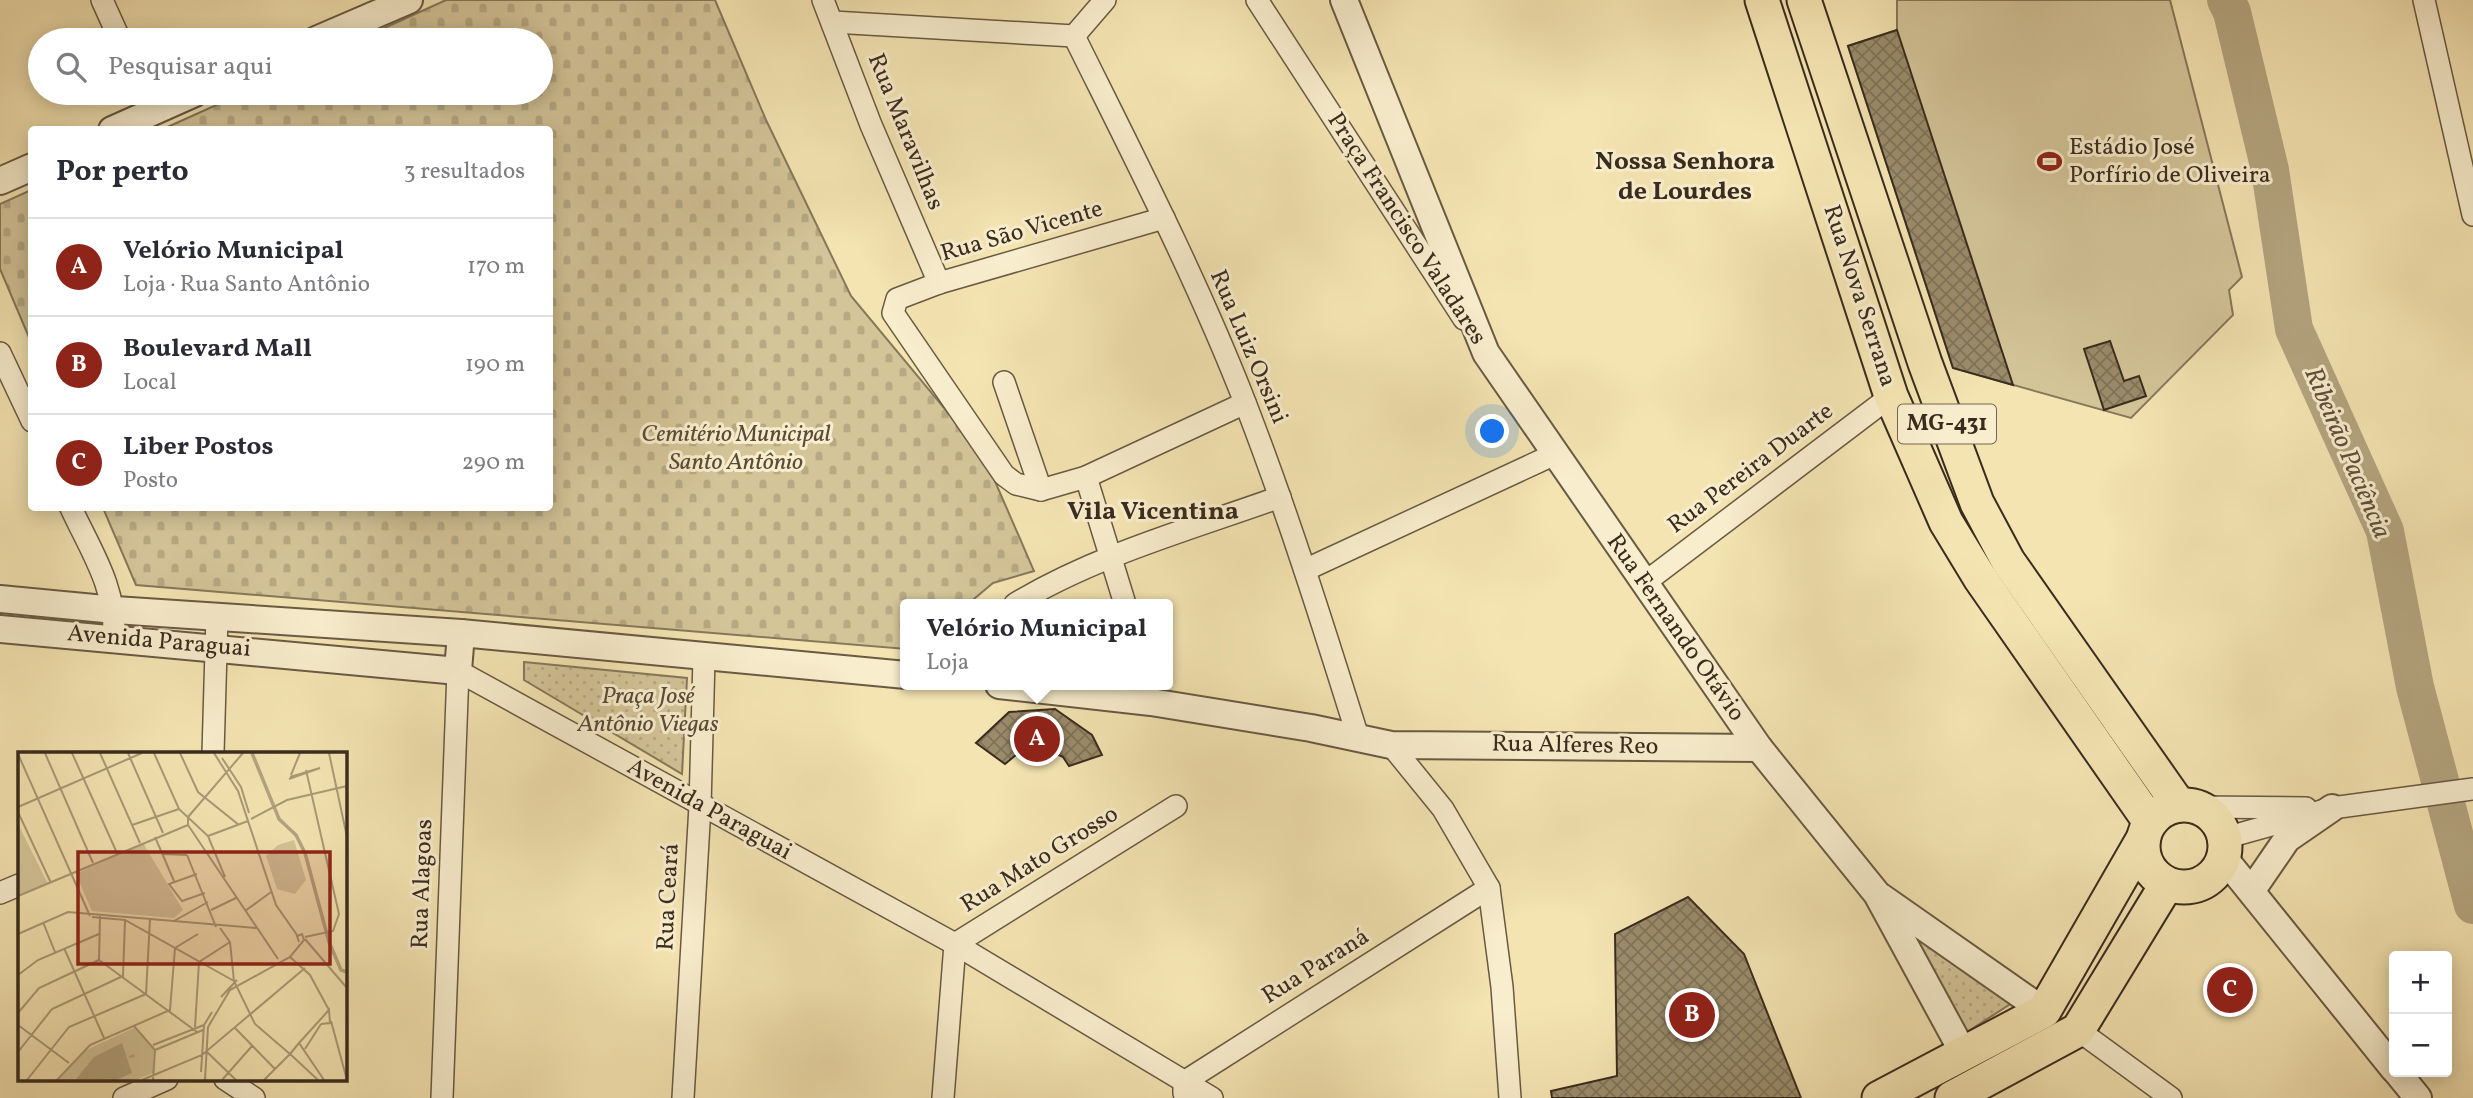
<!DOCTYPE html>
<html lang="pt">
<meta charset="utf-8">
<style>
:root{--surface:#fff;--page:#f7f7f7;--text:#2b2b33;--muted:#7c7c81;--line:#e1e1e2;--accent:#8f2418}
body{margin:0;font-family:Vollkorn,serif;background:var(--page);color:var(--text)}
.controls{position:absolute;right:21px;bottom:21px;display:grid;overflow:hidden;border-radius:7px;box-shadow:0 4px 18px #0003}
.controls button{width:63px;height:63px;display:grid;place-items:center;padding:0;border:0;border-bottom:2px solid var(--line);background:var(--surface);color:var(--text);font:35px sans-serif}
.you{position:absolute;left:1493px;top:432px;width:24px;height:24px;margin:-18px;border:5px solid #fff;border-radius:50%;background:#1a73e8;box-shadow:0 0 0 10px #1a73e833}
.badge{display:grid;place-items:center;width:46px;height:46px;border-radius:50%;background:var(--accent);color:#fff;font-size:23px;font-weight:700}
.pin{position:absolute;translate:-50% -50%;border:4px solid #fff;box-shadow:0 2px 7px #0006}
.popup{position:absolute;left:900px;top:599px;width:273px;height:91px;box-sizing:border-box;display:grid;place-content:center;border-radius:7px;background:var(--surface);filter:drop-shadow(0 2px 5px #0005);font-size:23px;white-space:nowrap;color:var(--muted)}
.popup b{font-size:26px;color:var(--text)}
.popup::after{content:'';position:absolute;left:50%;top:100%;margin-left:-14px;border:14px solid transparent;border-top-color:var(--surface)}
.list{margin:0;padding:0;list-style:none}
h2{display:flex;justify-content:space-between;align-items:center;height:91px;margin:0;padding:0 28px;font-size:30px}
h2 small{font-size:23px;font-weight:400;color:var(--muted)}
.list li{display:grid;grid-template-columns:46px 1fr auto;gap:21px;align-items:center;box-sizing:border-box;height:98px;padding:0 28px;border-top:2px solid var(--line)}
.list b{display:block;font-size:26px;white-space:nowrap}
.list p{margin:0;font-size:23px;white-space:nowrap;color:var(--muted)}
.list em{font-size:23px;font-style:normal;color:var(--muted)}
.icon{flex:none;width:38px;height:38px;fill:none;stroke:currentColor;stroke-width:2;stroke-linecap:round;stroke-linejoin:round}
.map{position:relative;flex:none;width:2473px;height:1098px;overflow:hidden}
.search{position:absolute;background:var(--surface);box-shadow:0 4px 18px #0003;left:28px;top:28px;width:525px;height:77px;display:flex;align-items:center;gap:18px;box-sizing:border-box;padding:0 24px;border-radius:38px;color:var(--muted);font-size:26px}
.panel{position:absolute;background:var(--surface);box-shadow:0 4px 18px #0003;left:28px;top:126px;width:525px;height:385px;border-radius:7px}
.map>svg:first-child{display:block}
.green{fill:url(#green-dots);stroke:#86785c;stroke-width:2}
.cemetery{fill:url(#cemetery-stones);stroke:#86785c;stroke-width:2}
.pitch{fill:#d4c599;stroke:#86785c;stroke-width:2}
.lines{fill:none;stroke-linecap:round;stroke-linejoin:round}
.river{stroke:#b4a580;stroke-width:38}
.building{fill:url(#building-cross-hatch);stroke:#392c1e;stroke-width:2}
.minor-casing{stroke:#685a43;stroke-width:24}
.tertiary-casing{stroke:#685a43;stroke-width:30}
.primary-casing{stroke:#392c1e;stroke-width:37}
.minor{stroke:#f8edcd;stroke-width:21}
.tertiary{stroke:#f8edcd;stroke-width:26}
.primary{stroke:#f4e4b2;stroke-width:33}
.labels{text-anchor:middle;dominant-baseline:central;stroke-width:6;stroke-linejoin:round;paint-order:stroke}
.shield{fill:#f8edcd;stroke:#726652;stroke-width:2}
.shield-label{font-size:23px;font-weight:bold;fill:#392c1e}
.street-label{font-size:24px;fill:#392c1e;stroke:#f8edcd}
.poi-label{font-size:24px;fill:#392c1e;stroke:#f8edcd;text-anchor:start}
.park-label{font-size:24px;font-style:italic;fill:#584b37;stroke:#f8edcd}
.neighbourhood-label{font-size:26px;font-weight:bold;fill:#392c1e;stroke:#f8edcd}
.water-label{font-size:26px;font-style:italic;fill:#5e503b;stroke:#f8edcd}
.inset-river{fill:none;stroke:#b4a580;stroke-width:3.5}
.inset-road{fill:none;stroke:#a99a77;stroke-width:2}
.view{fill:#8f2418;fill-opacity:0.15;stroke:#8f2418;stroke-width:3.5}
.inset-edge{fill:none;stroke:#392c1e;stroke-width:3.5}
</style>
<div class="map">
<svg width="2473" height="1098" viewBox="0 0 2473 1098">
<defs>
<pattern id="green-dots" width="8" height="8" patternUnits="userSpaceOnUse" patternTransform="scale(1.75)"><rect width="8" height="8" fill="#d4c599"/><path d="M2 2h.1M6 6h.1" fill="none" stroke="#b7a983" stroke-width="1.8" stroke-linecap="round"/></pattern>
<pattern id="cemetery-stones" width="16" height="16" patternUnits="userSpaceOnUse" patternTransform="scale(1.75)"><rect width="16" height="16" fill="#d4c599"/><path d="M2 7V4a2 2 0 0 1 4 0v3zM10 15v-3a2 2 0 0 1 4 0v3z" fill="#b7a983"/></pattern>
<pattern id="building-cross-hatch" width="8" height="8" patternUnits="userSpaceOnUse" patternTransform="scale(1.75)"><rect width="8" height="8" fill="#9a8c6b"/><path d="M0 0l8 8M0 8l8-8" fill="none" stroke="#7f7357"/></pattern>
</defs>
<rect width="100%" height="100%" fill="#f4e4b2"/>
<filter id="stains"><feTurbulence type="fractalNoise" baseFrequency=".00286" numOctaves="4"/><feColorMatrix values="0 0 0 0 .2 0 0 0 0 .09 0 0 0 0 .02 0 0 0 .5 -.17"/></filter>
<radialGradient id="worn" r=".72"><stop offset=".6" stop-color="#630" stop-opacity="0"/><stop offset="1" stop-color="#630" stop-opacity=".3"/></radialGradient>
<!-- green -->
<g class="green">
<polygon points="524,662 687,678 682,774 524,680"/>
<polygon points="1893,913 2015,1001 1967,1032"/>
</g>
<!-- cemetery -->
<g class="cemetery">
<polygon points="446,0 715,0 766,120 851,296 984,456 1034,571 993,583 968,604 906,604 906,649 136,585 103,508 550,508 550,130 163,129 243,93 541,93 541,40 358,40"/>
<polygon points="31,190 31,342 0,269 0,204"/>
</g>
<!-- pitch -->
<polygon class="pitch" points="1897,0 2170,0 2242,277 2229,290 2233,315 2131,418 1953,368 1848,46 1897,30"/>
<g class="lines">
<!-- river -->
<polyline class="river" points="2226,0 2232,12 2270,170 2294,329 2385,531 2415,687 2473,905"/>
</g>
<!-- building -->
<g class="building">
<polygon points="1897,30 2013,385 1953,368 1848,46"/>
<polygon points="2110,341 2124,381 2139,376 2146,396 2104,410 2084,349"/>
<polygon points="1055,709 1092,735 1102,755 1069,766 1063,757 1043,747 1022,750 1005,764 976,743 1009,712"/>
<polygon points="1688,897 1744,954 1801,1098 1552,1098 1551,1091 1617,1076 1615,934"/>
</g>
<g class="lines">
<defs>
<g id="minor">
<polyline points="102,0 120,40"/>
<polyline points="823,0 871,125 939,283"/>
<polyline points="1257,0 1464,319"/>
<polyline points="2424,0 2473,215"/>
<polyline points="833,22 1074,36"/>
<path d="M1074,36C1134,157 1197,279 1246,405C1288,514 1323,625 1358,737"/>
<polyline points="1074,36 1105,0"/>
<polyline points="143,93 152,111"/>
<polyline points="1164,218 939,283 897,299 893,313 1004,475 1016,484 1041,490 1086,477 1245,403"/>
<polyline points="0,353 32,421"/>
<polyline points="1004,382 1041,490"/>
<polyline points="1086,477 1125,604"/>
<path d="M71,508C92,553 116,587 114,638"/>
<polyline points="1305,570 1555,454"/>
<polyline points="1643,584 1891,396"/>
<path d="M1015,604C1096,555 1191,529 1280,497"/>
<polyline points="1391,745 1443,809 1489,888 1502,987 1510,1098"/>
<polyline points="213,753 217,616"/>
<polyline points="2197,807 2306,808"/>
<polyline points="2225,838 2332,808 2473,789"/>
<polyline points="0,893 19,885"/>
<polyline points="2078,1030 2171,1098"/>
<polyline points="225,1079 254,1098"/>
<polyline points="1184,1093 1184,1082 1489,888"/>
<polyline points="124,1098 167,1079"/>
<polyline points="442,1098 458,671 955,944 1212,1098"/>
<polyline points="683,1098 700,806 704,658"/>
<polyline points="943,1098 955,944 1176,806"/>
</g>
<g id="tertiary">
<polyline points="1344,0 1486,353 1759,748 1877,894 1964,1054"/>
<polyline points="316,40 409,0"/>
<polyline points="112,130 195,93"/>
<polyline points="0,181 32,167"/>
<polyline points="0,599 115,610 461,633 906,675"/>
<polyline points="0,629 458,671 461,633"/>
<polyline points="999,685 1151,702 1311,728 1391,745 1759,748"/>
<polyline points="2224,858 2394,1069"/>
<polyline points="2252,890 2287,839 2332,808"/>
<polyline points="1881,897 2044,1011"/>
<polyline points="2397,1072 2418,1098"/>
</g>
<g id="primary">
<polyline points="1762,0 1891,396 1946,522 1980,578 2150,822"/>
<polyline points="1804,0 1925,363 1977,503 2008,561 2179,805"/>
<circle cx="2184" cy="846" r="41"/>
<polyline points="1879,1098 2044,1011 2143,839"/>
<polyline points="1952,1098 2078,1030 2167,884"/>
</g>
</defs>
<!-- minor casing -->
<use href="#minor" class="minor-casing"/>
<!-- tertiary casing -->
<use href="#tertiary" class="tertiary-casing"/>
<!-- primary casing -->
<use href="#primary" class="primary-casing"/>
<!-- minor -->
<use href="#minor" class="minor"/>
<!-- tertiary -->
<use href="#tertiary" class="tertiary"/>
<!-- primary -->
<use href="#primary" class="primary"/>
</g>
<!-- icons -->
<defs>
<symbol id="stadium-bare" viewBox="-9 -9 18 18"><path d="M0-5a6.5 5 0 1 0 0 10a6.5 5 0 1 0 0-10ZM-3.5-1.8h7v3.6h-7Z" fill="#8f2418" stroke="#f8edcd" stroke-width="2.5" paint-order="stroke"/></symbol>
</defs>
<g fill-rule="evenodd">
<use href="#stadium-bare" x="2032" y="144" width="35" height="35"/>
</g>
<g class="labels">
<!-- shield labels -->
<rect class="shield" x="1898" y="404.5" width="98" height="39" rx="5"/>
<g class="shield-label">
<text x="1947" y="424">MG-431</text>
</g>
<!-- street labels -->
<g class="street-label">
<text transform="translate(905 132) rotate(68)">Rua Maravilhas</text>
<text transform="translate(1406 229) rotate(57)">Praça Francisco Valadares</text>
<text transform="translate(1022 232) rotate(-16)">Rua São Vicente</text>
<text transform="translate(1859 296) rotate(72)">Rua Nova Serrana</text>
<text transform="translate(1248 347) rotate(67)">Rua Luiz Orsini</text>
<text transform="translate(1751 469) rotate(-37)">Rua Pereira Duarte</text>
<text transform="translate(1675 628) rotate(55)">Rua Fernando Otávio</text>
<text transform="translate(159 642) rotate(5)">Avenida Paraguai</text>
<text transform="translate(1575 746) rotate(1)">Rua Alferes Reo</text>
<text transform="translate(709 810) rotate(29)">Avenida Paraguai</text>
<text transform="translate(1040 860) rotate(-32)">Rua Mato Grosso</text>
<text transform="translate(423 884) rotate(-88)">Rua Alagoas</text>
<text transform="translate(669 897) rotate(-87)">Rua Ceará</text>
<text transform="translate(1316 967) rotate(-32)">Rua Paraná</text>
</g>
<!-- poi labels -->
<g class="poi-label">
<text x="2069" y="148">Estádio José<tspan x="2069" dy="28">Porfírio de Oliveira</tspan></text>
</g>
<!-- park labels -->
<g class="park-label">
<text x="736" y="435">Cemitério Municipal<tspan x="736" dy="28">Santo Antônio</tspan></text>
<text x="648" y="697">Praça José<tspan x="648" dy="28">Antônio Viegas</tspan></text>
</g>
<!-- neighbourhood labels -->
<g class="neighbourhood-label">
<text x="1685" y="162">Nossa Senhora<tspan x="1685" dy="30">de Lourdes</tspan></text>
<text x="1153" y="512">Vila Vicentina</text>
</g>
<!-- water labels -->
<g class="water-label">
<text transform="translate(2347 453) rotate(67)">Ribeirão Paciência</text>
</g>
</g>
<!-- overview -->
<g transform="translate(18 752)">
<rect width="329" height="329" fill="#f4e4b2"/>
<path d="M116,276L136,295L135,321L117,328H41L64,300Z" fill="#d4c599"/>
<path d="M0,72L30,132L0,144ZM125,91L165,158L156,166L74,159L58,122Z" fill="#d4c599"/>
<path d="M276,88L288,128L277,142L259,137L248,104L260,93Z" fill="#d4c599"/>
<path d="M104,291L109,306L115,302L117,305L109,306L114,321L98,328L58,327L76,305Z" fill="#b4a580"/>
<path class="inset-river" d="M234,1L261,67L278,83L287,101L311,190L323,218L329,220"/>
<path class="inset-road" d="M27,1L75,111M54,1L99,101M82,1L122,91M110,1L145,81M136,1L161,57L190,84L207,125M162,1L180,40L221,73M196,1L220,39L258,153L279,183M311,1L329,85M0,2L72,164M204,6L223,35L231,61M273,23L282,1M271,27L302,16L272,25M0,55L124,1M0,60L33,131M170,65V73L260,207M170,65L225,1M233,67L269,48L329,34M114,73L161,57M190,84L230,69M137,85L156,129M145,102L169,103M169,103L198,175M179,122L151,132L164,149L187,141M0,144L170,73M193,158L218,146M227,159L253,140M74,165L107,168L216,229M156,169L190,150M25,170L37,200M202,176L212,190L216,229L237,272L272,302L246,328M0,182L50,160L239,176M287,185L315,179L321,162L288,18M287,187L329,236M46,196L86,286M272,205L292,223L311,258M81,208L179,280M0,223L20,208L81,182M203,245L219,228M0,261L21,236L81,208L82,164M313,269L329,328M0,273L51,311M116,274L137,298L135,328M177,275L181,210L212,190M216,275L257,317M281,291L311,258L312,271L303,272M135,293L186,273M287,297L303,272M137,298L185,278M0,300L34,257L105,224L107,169M189,300L218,328M183,320L186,273L194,260M9,328L51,275L128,242L132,167M39,328L72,293L152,258L157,196L180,182M124,328L184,303L287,216M187,328L190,275L212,238L272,205L286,188L284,182L279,184L281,190M204,328L234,294M300,328L272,302L281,291L306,328"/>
<path class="view" d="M60,100H312V212H60Z"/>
<rect width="329" height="329" class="inset-edge"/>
</g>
<rect width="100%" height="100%" filter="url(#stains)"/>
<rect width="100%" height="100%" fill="url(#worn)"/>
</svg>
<div class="controls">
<button>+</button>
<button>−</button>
</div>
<div class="you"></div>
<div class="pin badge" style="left:1037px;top:739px">A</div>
<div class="popup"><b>Velório Municipal</b>Loja</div>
<div class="pin badge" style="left:1692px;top:1015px">B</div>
<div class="pin badge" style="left:2230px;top:990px">C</div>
<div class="search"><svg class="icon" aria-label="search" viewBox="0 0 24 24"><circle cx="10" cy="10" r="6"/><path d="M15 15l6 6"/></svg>Pesquisar aqui</div>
<section class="panel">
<h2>Por perto<small>3 resultados</small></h2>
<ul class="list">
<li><span class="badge">A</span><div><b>Velório Municipal</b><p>Loja · Rua Santo Antônio</p></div><em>170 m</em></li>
<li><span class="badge">B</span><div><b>Boulevard Mall</b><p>Local</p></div><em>190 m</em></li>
<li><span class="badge">C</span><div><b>Liber Postos</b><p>Posto</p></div><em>290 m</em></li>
</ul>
</section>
</div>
